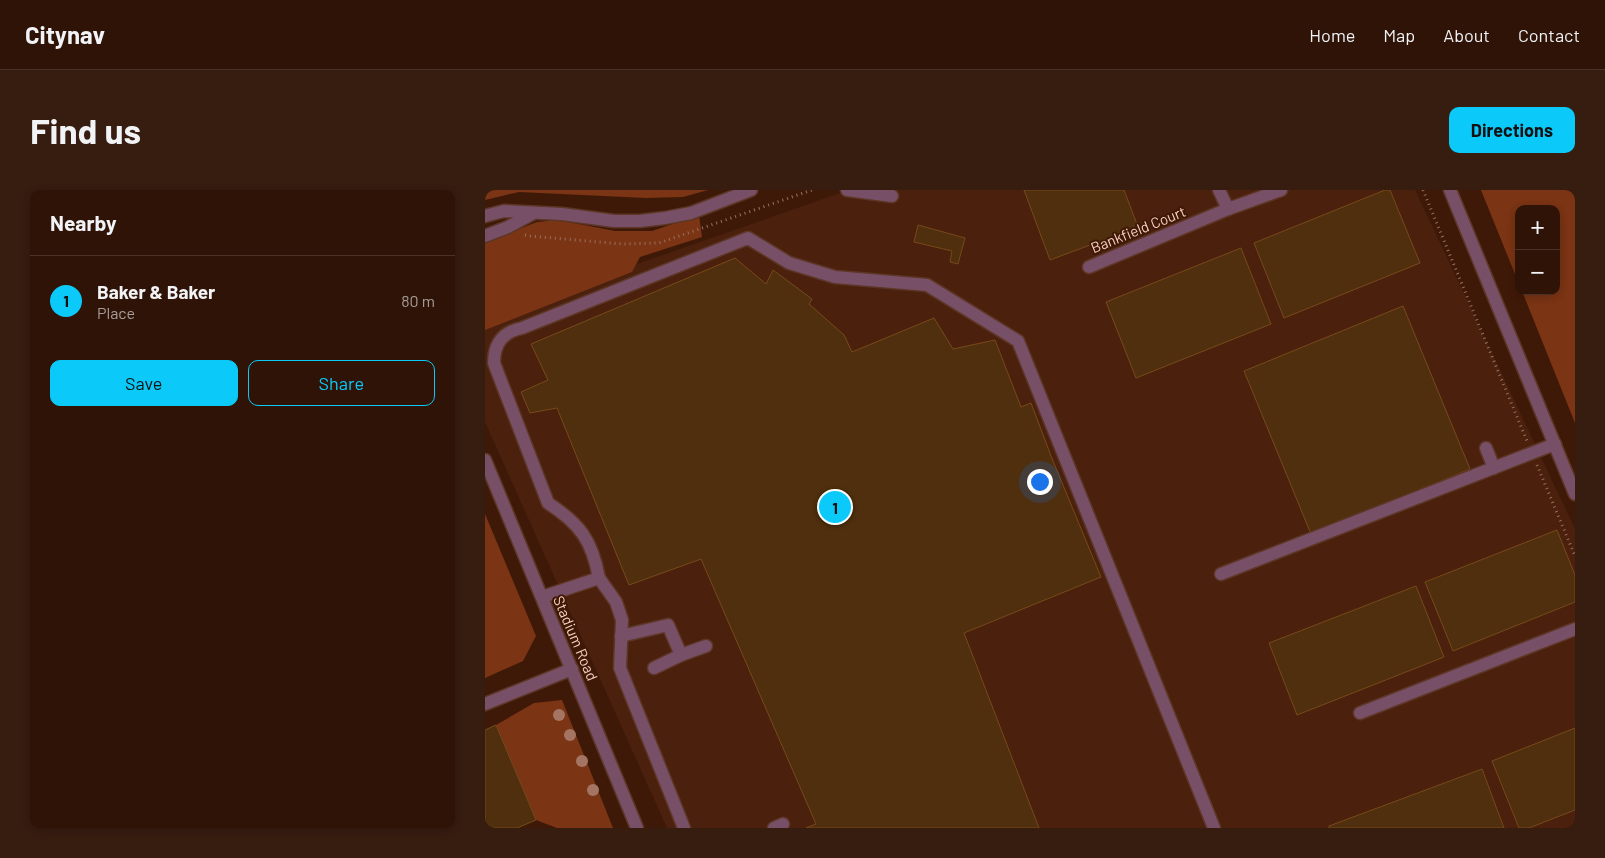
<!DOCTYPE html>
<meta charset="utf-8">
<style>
:root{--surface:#2f1306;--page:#371c10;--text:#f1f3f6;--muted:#a79e9b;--line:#4a3228;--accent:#0bcafa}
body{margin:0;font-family:Barlow,sans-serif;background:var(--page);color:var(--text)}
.controls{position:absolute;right:15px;top:15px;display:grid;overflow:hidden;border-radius:10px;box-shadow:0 2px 8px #0003}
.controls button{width:45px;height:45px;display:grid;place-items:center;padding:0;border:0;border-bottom:1px solid var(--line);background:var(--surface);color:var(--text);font:25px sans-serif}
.you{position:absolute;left:554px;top:291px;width:18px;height:18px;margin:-12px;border:4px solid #fff;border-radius:50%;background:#1a73e8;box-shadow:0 0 0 8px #1a73e833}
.badge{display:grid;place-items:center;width:32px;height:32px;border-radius:50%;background:var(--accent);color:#111;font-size:16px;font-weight:700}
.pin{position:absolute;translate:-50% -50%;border:2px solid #fff;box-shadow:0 1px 5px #0006}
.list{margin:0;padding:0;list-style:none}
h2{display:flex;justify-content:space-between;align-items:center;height:65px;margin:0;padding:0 20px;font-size:21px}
h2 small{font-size:16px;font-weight:400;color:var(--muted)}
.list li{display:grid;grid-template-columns:32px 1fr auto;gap:15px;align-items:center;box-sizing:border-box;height:90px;padding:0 20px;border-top:1px solid var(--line)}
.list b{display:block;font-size:19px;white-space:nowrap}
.list p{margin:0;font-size:16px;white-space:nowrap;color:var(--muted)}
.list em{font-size:16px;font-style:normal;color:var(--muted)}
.actions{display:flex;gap:10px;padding:15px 20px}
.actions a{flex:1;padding:11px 0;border:1px solid var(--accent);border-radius:10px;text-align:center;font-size:18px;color:var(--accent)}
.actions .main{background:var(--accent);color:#111}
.map{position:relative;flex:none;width:1090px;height:638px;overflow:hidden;border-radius:10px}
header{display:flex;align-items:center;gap:30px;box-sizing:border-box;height:70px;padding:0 25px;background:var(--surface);border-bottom:1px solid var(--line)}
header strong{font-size:24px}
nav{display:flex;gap:28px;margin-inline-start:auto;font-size:18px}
.intro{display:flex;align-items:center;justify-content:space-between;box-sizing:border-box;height:120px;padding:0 30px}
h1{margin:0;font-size:35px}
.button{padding:12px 22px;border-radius:10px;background:var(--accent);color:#111;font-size:18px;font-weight:700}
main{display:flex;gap:30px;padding:0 30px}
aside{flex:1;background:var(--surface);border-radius:10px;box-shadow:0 2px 8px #0003}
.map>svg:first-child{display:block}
.built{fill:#4b200d}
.green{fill:#7b3414}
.building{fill:#4f2f0e;stroke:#784a1a}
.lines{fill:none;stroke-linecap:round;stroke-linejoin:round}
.minor-casing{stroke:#5d3625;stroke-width:15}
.path{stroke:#997160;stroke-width:3;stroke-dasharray:1 4;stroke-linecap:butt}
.minor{stroke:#774f67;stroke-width:12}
.tree{fill:#a47562}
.labels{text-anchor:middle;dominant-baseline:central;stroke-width:4;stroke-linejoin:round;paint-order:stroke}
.street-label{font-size:15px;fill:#facfbe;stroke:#3f1908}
</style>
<header>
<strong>Citynav</strong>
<nav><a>Home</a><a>Map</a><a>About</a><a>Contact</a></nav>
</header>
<div class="intro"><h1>Find us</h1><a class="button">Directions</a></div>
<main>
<aside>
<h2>Nearby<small></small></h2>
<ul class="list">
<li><span class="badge">1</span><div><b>Baker &amp; Baker</b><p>Place</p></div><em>80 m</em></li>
</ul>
<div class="actions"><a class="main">Save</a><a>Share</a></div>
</aside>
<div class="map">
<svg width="1090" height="638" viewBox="0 0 1090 638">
<rect width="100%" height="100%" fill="#3f1908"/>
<!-- built -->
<polygon class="built" points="364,0 930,0 1090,339 1090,638 182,638 0,232 0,127"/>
<!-- green -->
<g class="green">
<polygon points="0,0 223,0 198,7 161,8 34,2 0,10"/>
<polygon points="996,0 1090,0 1090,233 1037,101 1071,101 1071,19 1034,19 1034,94"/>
<polygon points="214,25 217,47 155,67 147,82 0,140 0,52 52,32 73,30 130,41 167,41"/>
<polygon points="0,324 51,446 38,471 0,488"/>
<polygon points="77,510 128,638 72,638 51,630 11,535 49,513"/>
</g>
<!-- building -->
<g class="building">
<polygon points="539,0 639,0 653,37 565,70"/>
<polygon points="900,0 905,0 935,73 799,128 769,53"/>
<polygon points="433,35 480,48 473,74 465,72 467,61 429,52"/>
<polygon points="756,58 786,134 651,188 621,112"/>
<polygon points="250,68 281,94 288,80 327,109 324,114 359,145 367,162 449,128 468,159 510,150 536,217 546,213 566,266 616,387 479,443 554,638 321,638 331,634 216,369 144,395 72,218 45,223 36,202 63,190 46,154"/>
<polygon points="918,116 985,279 826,344 759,181"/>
<polygon points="1072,340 1090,385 1090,412 968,461 940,392"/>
<polygon points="931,396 959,467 812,525 784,453"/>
<polygon points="11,535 51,630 32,638 0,638 0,540"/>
<polygon points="1090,538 1090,620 1044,638 1034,638 1007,571"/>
<polygon points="997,579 1019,638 844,638 844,636"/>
</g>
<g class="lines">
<defs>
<g id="minor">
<polyline points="362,0 407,6"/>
<polyline points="734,0 743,19"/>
<polyline points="965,0 1090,304"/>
<polyline points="0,26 19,21 77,24 129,31 155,31 180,28 206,23 266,0"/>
<polyline points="0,46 23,37 49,23"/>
<polyline points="604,77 743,19 796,0"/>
<polyline points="1001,258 1009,278"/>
<polyline points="0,270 152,638"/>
<polyline points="736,384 1070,254"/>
<polyline points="114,388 131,412 137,430 135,478 199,638"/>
<path d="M57,407L114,388C107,350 95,334 63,313L9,173C9,153 18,142 37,138L263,48L304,73L350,87L442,95L533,151L729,638"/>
<polyline points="136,446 183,435 196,465"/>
<polyline points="169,478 196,465 221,456"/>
<polyline points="0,514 87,479"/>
<polyline points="875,523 1090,439"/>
<polyline points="289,638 298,634"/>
</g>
</defs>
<!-- minor casing -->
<use href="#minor" class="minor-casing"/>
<!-- path -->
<g class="path">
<polyline points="938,0 1042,251"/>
<polyline points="40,45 44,46 137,54 174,53 327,0"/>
<polyline points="1052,275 1090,366"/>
</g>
<!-- minor -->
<use href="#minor" class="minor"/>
</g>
<!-- trees -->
<g class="tree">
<circle cx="74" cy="525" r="6"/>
<circle cx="85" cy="545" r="6"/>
<circle cx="97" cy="571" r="6"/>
<circle cx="108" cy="600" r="6"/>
</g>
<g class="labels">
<!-- street labels -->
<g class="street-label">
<text transform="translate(653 39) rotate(-22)">Bankfield Court</text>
<text transform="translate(91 448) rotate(67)">Stadium Road</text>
</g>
</g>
</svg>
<div class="controls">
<button>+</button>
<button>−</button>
</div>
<div class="you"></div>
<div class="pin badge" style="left:350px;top:317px">1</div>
</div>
</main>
